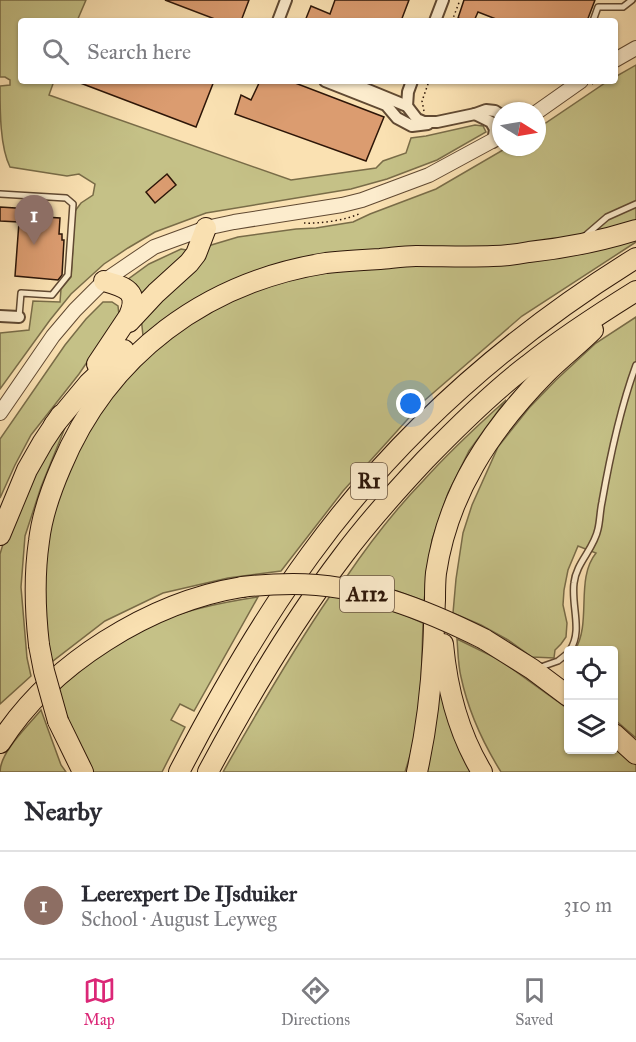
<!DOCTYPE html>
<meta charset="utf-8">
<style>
:root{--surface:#fff;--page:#f7f7f7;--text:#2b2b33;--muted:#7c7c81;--line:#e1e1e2;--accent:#db2777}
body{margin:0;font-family:"IM FELL Great Primer",serif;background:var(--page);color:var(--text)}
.controls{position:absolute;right:18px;bottom:18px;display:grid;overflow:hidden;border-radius:6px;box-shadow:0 2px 4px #0004}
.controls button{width:54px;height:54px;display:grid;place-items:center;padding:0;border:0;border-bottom:2px solid var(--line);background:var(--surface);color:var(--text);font:30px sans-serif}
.compass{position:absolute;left:492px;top:102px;width:54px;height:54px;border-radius:50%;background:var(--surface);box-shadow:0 2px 4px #0004;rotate:101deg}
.you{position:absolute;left:411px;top:404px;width:21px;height:21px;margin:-15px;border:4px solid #fff;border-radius:50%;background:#1a73e8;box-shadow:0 0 0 9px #1a73e833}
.badge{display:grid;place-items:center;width:39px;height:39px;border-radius:50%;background:var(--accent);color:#fff;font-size:20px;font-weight:700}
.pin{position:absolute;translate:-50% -50px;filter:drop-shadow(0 2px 3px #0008)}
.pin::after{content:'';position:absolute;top:32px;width:21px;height:18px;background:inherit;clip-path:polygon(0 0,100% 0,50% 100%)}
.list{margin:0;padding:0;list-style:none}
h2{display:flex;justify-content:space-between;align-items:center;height:78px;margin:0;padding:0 24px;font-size:26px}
h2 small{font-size:20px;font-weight:400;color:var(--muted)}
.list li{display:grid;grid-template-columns:39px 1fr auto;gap:18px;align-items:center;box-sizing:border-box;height:108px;padding:0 24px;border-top:2px solid var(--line)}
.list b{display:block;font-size:22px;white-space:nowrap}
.list p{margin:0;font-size:20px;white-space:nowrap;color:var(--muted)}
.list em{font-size:20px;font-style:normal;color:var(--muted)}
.icon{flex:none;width:33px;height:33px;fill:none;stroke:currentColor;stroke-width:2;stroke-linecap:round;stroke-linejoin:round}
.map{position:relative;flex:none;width:636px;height:772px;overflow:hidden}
.search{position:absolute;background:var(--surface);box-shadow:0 2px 4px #0004;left:18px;right:18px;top:18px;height:66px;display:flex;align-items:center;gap:15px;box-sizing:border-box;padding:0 21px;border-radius:6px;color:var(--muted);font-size:22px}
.sheet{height:186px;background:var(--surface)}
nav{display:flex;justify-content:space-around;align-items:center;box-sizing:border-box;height:84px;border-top:2px solid var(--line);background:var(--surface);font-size:16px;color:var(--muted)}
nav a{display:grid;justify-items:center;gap:3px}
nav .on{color:var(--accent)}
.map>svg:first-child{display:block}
.green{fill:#c5c187;stroke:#796c48;stroke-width:1.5}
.building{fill:#db9c70;stroke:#2d1608;stroke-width:1.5}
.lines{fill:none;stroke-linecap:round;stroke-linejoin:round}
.service-casing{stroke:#604932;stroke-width:8}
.minor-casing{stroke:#604932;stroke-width:14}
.tertiary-casing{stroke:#604932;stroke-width:16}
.motorway-casing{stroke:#2d1608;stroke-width:22}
.path{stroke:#2d1608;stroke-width:1.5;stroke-dasharray:1.5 3;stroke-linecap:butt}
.service{stroke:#fceccd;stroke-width:5}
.minor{stroke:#fceccd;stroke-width:10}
.tertiary{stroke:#fceccd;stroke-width:14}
.motorway{stroke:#fae1b2;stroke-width:20}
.motorway-bridge-casing{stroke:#2d1608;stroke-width:22;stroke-linecap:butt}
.motorway-bridge{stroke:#fae1b2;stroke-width:20}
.labels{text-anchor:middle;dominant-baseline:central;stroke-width:4.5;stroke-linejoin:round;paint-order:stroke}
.shield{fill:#fceccd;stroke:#6b5643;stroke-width:1.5}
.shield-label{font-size:21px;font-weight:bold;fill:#2d1608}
</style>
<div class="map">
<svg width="636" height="772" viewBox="0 0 636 772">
<rect width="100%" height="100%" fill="#fae1b2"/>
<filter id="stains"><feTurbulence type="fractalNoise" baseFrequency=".00333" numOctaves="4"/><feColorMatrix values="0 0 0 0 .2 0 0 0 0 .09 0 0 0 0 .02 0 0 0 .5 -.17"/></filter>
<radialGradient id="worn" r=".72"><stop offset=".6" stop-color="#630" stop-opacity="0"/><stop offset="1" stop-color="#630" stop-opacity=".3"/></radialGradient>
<!-- green -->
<g class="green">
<path d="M0,0H86L77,21H21V81H54L49,95L291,180L376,168L383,161L406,153L411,138L426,136L475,125L483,126L486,132L437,160L387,179L351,189L206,213L155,232L128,248L104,264L71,294L50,320L0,389V333L29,330L33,301L60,302L61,289L71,277L75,211L81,203L93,195L95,184L79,174L67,176L10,167C0,147 0,111 0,86L10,85V80L5,77H0Z"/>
<polygon points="636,65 636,242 522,316 425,400 343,491 281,571 228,578 163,593 105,621 49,664 40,598 47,534 62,475 93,412 145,354 141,317 208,246 238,237 296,229 316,228 353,222 370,214 436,189 508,147 537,147 537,129 608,81 615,81 615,77"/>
<polygon points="181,249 186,250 187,253 140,300 127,280 149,264"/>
<polygon points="103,302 112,302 118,306 119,315 79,374 31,435 15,465 0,498 0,439 65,345 86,319"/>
<path d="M636,317V738L614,719V650H575C592,622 575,579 596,553L578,546L568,570L564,590L563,605L567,623L566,637L561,644L555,650L554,658L532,657L508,640L481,625L453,613L456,579L463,533L472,505L498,447L529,408L556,380L596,343Z"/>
<path d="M506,400L469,451L448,493L432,540L424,601L397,591L345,579C368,545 394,511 423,481C449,452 477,426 506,400Z"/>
<polygon points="75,403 41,487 25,536 21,587 27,658 31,676 0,704 0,554 6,534 27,481"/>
<path d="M330,596L372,604L400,613L423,623L421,688L413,746L405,772H223C257,712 291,653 330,596Z"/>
<path d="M258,597L194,711L180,704L171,720L185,727L162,772H92L55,693C81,667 125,635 158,622C189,609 224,602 258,597Z"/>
<path d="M457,639L500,660L568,709V750H614V745L636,765V772H501C483,743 468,710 461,677C458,665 458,651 457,639Z"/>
<polygon points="439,651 475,772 425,772 437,715"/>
<path d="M41,710L61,765L66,772H0C0,752 28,726 41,710Z"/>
</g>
<!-- building -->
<g class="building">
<polygon points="165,0 249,0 241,21 220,21"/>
<polygon points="335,0 409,0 401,21 305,21 311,6 330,14"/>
<polygon points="464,0 595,0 587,21 501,21 478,12 474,21 467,21 458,18"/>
<polygon points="75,81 214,81 196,127"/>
<polygon points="260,81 290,81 384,117 366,161 235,114 241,95 251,100"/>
<polygon points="167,174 176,185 155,203 146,192"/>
<polygon points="0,207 31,209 30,216 60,218 59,234 62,234 62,240 64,240 62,275 58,280 15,276 19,222 0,221"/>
</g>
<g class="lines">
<defs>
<g id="service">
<polyline points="593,21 598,7 623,7 632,0"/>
<polyline points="0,194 66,198 73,204 68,275 52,295 21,293 19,317"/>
<polyline points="585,236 607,217 636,204"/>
<path d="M570,650C583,631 571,606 574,583C576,563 594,549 598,529C600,521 600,511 602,502C610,456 620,409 636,365"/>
<polyline points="538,668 558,661 568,653"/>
</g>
<g id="minor">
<polyline points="278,21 286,0"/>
<polyline points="435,21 443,0"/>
<polyline points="325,81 386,105 397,118 412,126 428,124"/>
<polyline points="346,81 407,106 417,119 424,122 437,122 475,114 486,110 495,111 501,115"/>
<polyline points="407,106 408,92 412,81"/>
<polyline points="475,114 491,122 495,129 493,142"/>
<polyline points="0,316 19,317"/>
</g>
<g id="tertiary">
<polyline points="615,60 636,48"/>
<polyline points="537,112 581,81"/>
<polyline points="0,413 53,336 75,310 104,281 154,247 206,228 234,222 342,205 362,200 429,175 501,136"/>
</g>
<g id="motorway">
<polyline points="129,322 156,293 189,263 196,254 206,228"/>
<path d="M97,364L129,316C140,291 125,287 104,281"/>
<polyline points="54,425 89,383 124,350"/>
<polyline points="0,535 27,470 43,442 61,415"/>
<polyline points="484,639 532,669 568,696"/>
<path d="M443,644C447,688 459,734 482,772"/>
<path d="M39,645C35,610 34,575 39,541C42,515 51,490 61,467C108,354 206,282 326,263C344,261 362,260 380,259C392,258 404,256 416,256C442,256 468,257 493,256C505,256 518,254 529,252C566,248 601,241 636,230"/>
<polyline points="58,721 83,772"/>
<polyline points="614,734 636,754"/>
<path d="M0,743C50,664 150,602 242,587"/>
<path d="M179,772C218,697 260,623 310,555C397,435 510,336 636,258"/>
<path d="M208,772C248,697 291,624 342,557C367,523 396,491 425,460C457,427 491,393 528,365C562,338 599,314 636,291"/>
<path d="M417,772C426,732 431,691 433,650C434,634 434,617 435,600C435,591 435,582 436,573C448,493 490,430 546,373C561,358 578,345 593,330"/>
</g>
</defs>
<!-- service casing -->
<use href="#service" class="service-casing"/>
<!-- minor casing -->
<use href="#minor" class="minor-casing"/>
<!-- tertiary casing -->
<use href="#tertiary" class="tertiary-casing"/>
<!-- motorway casing -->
<use href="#motorway" class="motorway-casing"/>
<!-- path -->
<g class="path">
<polyline points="452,21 460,0"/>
<polyline points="592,84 597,81"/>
<polyline points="424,111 422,101 429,81"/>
<path d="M304,223C320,224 347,220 361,213"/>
</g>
<!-- service -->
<use href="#service" class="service"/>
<!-- minor -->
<use href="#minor" class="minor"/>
<!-- tertiary -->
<use href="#tertiary" class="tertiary"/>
<!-- motorway -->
<use href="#motorway" class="motorway"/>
<defs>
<g id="motorway-bridge">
<path d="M242,587C259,585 276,584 293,584C361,584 424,609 484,639"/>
<polyline points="39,645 44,671 58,721"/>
</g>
</defs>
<!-- motorway-bridge casing -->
<use href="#motorway-bridge" class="motorway-bridge-casing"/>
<!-- motorway-bridge -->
<use href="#motorway-bridge" class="motorway-bridge"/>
</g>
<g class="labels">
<!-- shield labels -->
<g class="shield">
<rect x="351" y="463" width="36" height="36" rx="4.5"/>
<rect x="340" y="576" width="54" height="36" rx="4.5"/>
</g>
<g class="shield-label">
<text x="369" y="481">R1</text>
<text x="367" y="594">A112</text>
</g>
</g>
<rect width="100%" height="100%" filter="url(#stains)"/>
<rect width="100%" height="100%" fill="url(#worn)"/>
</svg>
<div class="controls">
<button><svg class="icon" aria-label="locate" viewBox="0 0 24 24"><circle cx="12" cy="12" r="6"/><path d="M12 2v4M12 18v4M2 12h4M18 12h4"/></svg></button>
<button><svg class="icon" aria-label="layers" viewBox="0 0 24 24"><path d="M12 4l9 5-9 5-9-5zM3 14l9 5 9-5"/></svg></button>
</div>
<svg class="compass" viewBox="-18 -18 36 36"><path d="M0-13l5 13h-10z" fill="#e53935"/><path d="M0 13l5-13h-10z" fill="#7c7c81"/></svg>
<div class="you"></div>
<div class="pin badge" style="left:34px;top:245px;background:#8d6e63">1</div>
<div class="search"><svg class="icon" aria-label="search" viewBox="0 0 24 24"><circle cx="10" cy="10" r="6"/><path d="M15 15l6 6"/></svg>Search here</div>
</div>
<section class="sheet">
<h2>Nearby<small></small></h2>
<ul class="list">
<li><span class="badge" style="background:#8d6e63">1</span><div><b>Leerexpert De IJsduiker</b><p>School · August Leyweg</p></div><em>310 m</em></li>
</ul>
</section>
<nav>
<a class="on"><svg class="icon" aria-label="map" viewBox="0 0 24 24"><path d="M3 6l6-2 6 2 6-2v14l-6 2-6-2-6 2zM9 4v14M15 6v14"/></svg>Map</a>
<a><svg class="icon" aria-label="directions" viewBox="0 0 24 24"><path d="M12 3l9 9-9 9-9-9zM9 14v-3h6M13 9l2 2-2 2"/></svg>Directions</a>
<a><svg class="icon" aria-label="saved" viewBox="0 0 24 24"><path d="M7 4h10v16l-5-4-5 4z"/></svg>Saved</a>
</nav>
